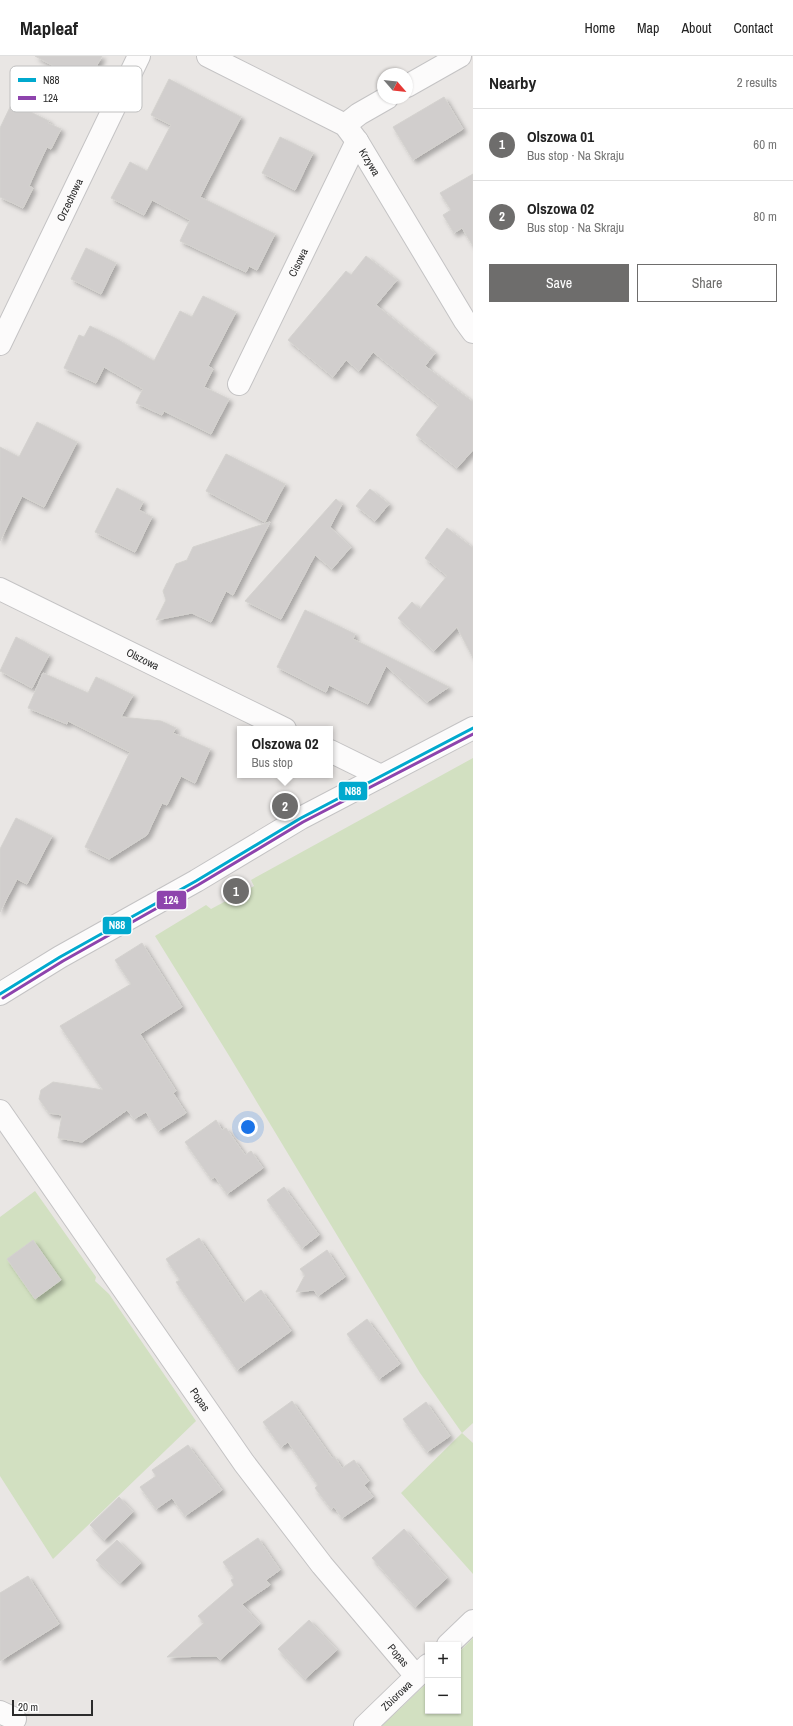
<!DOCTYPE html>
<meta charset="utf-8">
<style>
:root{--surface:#fff;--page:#f2f2f2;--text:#222;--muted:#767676;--line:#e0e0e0;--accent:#6e6d6c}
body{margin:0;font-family:"Archivo Narrow",sans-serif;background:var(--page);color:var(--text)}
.controls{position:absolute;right:12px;bottom:12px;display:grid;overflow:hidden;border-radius:0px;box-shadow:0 1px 3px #0004}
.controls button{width:36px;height:36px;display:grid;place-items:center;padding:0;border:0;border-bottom:1px solid var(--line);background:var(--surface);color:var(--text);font:20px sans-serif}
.compass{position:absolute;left:377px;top:12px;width:36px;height:36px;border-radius:50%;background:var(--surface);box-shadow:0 1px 3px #0004;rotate:118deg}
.scale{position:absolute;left:12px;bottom:10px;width:81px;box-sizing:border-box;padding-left:4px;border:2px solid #2c2c2c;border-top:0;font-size:11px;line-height:14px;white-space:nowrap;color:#2c2c2c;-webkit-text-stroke:3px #fff;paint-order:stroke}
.you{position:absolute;left:248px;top:1071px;width:14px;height:14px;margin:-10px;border:3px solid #fff;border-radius:50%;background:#1a73e8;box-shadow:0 0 0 6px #1a73e833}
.badge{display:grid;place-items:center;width:26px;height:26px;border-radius:50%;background:var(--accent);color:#fff;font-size:13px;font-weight:700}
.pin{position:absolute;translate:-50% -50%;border:2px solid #fff;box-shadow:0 1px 4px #0006}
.popup{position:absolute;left:237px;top:670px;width:96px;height:52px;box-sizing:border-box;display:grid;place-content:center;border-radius:0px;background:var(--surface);filter:drop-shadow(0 1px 3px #0005);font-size:13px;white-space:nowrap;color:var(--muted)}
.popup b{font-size:15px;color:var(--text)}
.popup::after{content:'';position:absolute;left:50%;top:100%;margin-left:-8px;border:8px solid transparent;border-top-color:var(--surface)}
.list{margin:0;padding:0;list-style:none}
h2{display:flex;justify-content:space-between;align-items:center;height:52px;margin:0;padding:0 16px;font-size:17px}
h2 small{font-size:13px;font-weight:400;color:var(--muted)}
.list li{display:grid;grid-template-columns:26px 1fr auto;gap:12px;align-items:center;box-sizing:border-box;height:72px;padding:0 16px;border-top:1px solid var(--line)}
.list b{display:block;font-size:15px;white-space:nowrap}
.list p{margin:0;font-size:13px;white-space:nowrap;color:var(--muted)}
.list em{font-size:13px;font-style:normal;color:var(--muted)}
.actions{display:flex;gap:8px;padding:12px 16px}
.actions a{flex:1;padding:9px 0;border:1px solid var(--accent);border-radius:0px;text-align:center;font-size:14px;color:var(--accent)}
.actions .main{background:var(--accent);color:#fff}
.map{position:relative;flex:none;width:473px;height:1670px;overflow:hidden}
header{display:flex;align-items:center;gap:24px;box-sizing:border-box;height:56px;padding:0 20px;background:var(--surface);border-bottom:1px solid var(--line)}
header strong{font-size:19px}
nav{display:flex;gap:22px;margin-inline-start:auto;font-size:14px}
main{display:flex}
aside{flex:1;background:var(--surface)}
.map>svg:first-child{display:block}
.green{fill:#d2e0c1}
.building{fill:#d1cecd;stroke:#d4d2cf;filter:url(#shadow)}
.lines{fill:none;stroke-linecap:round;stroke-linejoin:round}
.minor-casing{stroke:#c4c3c4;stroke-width:24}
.minor{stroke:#fcfbfb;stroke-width:22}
.bus-1-casing{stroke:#fff;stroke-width:6}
.bus-2-casing{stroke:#fff;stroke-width:6}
.bus-1{stroke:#00a9ce;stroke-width:3}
.bus-2{stroke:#8e44ad;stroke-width:3}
.labels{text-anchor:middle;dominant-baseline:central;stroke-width:3;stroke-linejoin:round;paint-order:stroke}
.street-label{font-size:11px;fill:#2c2c2c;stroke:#fff}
.key{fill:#fff;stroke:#c0c0c0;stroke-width:1}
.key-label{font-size:11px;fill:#2c2c2c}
.line-badge{stroke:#fff;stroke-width:1.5}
.badge-label{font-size:11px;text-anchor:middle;font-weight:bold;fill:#fff}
</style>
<header>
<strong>Mapleaf</strong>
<nav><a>Home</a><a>Map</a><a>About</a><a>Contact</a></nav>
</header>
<main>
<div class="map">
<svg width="473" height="1670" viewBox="0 0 473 1670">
<defs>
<filter id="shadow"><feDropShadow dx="3.5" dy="3.5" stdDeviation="2" flood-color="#0004"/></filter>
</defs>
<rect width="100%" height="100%" fill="#e9e6e4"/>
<!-- green -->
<g class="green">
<polygon points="473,702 473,1367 462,1377 473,1387 473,1518 401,1437 462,1377 420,1317 228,998 155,880 206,849 211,853 254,830 251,824"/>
<polygon points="35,1135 96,1221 95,1225 109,1238 196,1365 53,1503 0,1420 0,1161"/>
<polygon points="473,1582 473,1670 382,1670 428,1626 428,1655 458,1655 458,1597"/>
</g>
<!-- building -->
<g class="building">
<polygon points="35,0 102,0 87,28"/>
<polygon points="169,23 241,61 200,141 275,178 257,214 249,210 246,216 180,185 190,164 152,144 144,159 111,142 130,106 147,115 171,69 151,59"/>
<polygon points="444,41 463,73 413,104 393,71"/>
<polygon points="12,47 49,65 48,67 61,73 51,93 47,91 37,112 29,130 33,132 23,152 0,141 0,72"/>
<polygon points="280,81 313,97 295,134 262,117"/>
<polygon points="473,118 473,190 462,172 454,177 443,159 451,154 440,137"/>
<polygon points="86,192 116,207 101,238 71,223"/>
<polygon points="366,200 397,224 376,249 435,297 425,310 473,346 473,394 457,412 416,379 439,349 373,296 359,315 346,304 333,321 288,284 346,215 351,219"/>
<polygon points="203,240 236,256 208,310 213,313 204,331 229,343 211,378 164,355 162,359 136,347 143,333 104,311 96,327 64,312 79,279 84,281 90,270 115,282 154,305 180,255 192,261"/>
<polygon points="37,366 77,386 44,451 22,440 0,485 0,391 19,401"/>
<polygon points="226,398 285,428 265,466 206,435"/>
<polygon points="117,432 143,446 139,454 152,461 135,496 95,476"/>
<polygon points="370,433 389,448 375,465 356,450"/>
<polygon points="336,443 342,448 330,471 351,491 332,513 315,499 281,563 245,545"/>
<polygon points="270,466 233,539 226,535 211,566 192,557 156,564 166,544 163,535 176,508 187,504 193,491"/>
<polygon points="447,472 473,492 473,602 457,571 434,595 398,562 412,546 420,553 447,520 425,502"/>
<polygon points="305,554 355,578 353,583 449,631 427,646 386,610 368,648 329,629 326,636 277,611"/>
<polygon points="16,581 49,599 32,632 0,615"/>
<polygon points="43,617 88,637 96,621 133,639 121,661 161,665 176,672 173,677 210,693 195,727 181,720 167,749 162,747 147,779 109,803 85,791 130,696 68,665 67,668 28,652"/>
<polygon points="16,762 52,780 27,828 17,823 0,856 0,793"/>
<polygon points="142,887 182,951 140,978 176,1035 173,1037 186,1057 158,1075 146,1056 134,1063 127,1054 82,1086 58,1082 62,1059 49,1057 39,1043 41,1034 53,1026 103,1034 60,970 131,928 115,904"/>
<polygon points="216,1064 222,1074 226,1072 245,1099 251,1095 263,1112 227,1138 215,1121 211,1123 185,1086"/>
<polygon points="284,1131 319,1179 302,1192 267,1144"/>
<polygon points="199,1182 243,1247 261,1234 291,1275 237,1314 176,1226 180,1224 166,1203"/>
<polygon points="33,1184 61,1224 35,1243 7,1203"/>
<polygon points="327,1194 345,1221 318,1240 314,1234 296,1236 305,1219 300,1213"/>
<polygon points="367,1263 400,1308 379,1323 347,1278"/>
<polygon points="292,1345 332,1402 334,1400 342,1412 354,1404 369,1425 364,1429 373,1441 342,1462 334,1451 331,1453 315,1432 318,1429 288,1386 281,1391 263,1366"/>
<polygon points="426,1346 450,1380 427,1396 403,1363"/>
<polygon points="188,1389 222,1434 185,1460 172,1442 156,1453 140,1431 156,1420 152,1414"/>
<polygon points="119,1441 133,1456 104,1484 90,1469"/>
<polygon points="404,1473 447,1522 415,1551 372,1502"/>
<polygon points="258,1482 280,1514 266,1524 270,1529 242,1548 260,1568 220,1604 216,1600 167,1601 204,1567 198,1560 234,1529 231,1524 234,1522 223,1506"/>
<polygon points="117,1484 141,1507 120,1527 96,1504"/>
<polygon points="28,1520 59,1568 0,1605 0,1537"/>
<polygon points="309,1564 337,1594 305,1623 278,1593"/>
</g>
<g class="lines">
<defs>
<g id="minor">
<path id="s1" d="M208,0L345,69L357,85L465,265L473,276"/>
<polyline points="407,30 460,0"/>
<polyline points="345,69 359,58 387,42"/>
<path id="s2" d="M0,288L139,0"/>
<path id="s3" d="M239,328L357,85"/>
<path id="s4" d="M0,533L285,673"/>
<polyline points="330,695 381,720"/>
<polyline points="0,938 60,901 196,825 301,762 473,672"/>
<path id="s5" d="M0,1055L244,1407L322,1509L416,1620"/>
<polyline points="448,1589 473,1565"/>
<polyline points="0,1656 15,1663"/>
<path id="s6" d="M365,1670L428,1609"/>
</g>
</defs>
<!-- minor casing -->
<use href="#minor" class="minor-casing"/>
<!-- minor -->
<use href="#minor" class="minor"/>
<defs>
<polyline id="bus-1" points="0,938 60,901 196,825 301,762 473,672"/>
<polyline id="bus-2" points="3,942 63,905 198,829 303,766 473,678"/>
</defs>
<!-- bus-1 casing -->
<use href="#bus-1" class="bus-1-casing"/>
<!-- bus-2 casing -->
<use href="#bus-2" class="bus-2-casing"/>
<!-- bus-1 -->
<use href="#bus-1" class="bus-1"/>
<!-- bus-2 -->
<use href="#bus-2" class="bus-2"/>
</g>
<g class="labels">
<!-- street labels -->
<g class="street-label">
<text stroke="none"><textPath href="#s1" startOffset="198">Krzywa</textPath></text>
<text stroke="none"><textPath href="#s2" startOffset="160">Orzechowa</textPath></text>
<text stroke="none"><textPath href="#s3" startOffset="135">Cisowa</textPath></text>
<text stroke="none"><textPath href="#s4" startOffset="159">Olszowa</textPath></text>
<text stroke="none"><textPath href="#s5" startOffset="351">Popas</textPath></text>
<text stroke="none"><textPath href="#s5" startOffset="675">Popas</textPath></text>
<text stroke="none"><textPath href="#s6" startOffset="44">Zbiorowa</textPath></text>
</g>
</g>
<!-- legend -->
<rect x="10" y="10" width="132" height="46" rx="6" class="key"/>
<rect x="18" y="22" width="18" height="4" fill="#00a9ce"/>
<rect x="18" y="40" width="18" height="4" fill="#8e44ad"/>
<g class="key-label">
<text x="43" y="28">N88</text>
<text x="43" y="46">124</text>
</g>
<g class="line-badge">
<rect x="338" y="725" width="30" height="20" rx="4" fill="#00a9ce"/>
<rect x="156" y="834" width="31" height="20" rx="4" fill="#8e44ad"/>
<rect x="102" y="860" width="30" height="19" rx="4" fill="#00a9ce"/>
</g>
<g class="badge-label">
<text x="353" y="739">N88</text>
<text x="171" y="848">124</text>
<text x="117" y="873">N88</text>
</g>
</svg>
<div class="controls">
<button>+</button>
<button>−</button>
</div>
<svg class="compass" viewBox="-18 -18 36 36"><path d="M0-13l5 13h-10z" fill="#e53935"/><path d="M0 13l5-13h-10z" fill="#767676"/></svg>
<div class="scale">20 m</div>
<div class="you"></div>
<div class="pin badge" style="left:236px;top:835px">1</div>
<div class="pin badge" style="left:285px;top:750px">2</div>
<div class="popup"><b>Olszowa 02</b>Bus stop</div>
</div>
<aside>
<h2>Nearby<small>2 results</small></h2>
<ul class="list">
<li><span class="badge">1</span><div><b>Olszowa 01</b><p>Bus stop · Na Skraju</p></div><em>60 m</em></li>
<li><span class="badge">2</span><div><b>Olszowa 02</b><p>Bus stop · Na Skraju</p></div><em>80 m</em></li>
</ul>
<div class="actions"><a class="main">Save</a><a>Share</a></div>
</aside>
</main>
